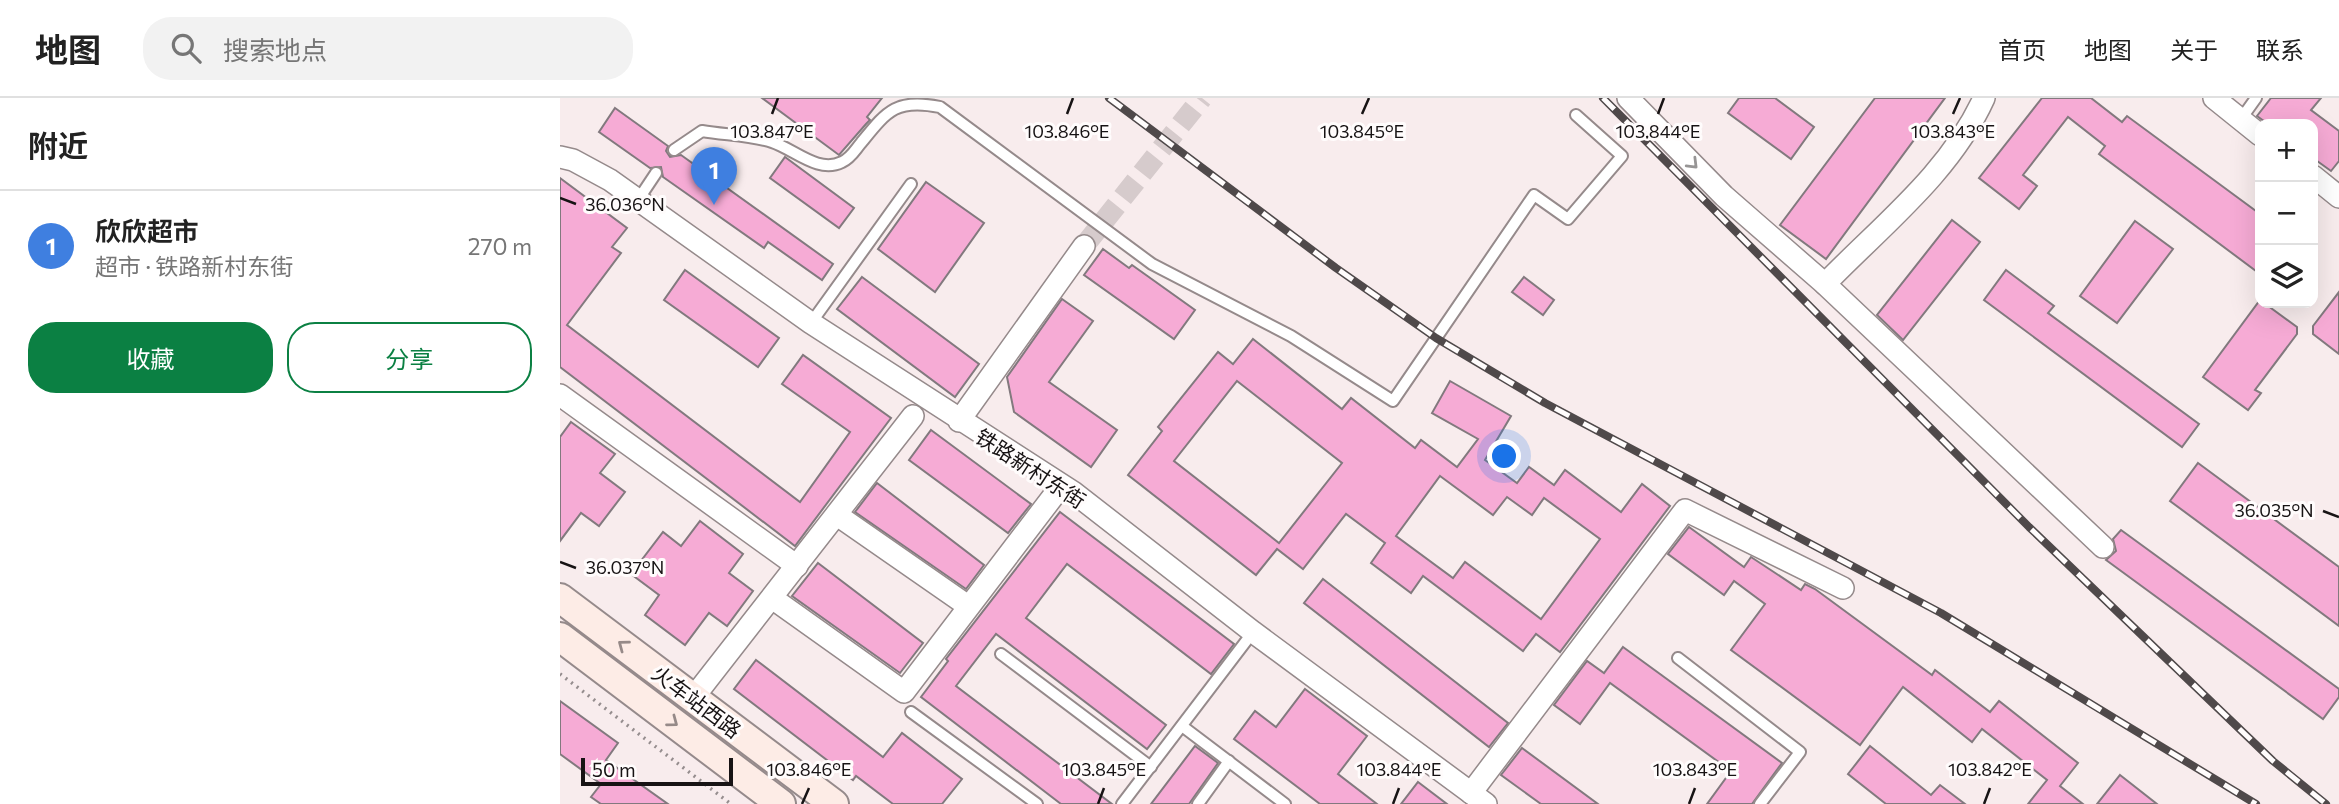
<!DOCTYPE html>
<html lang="zh">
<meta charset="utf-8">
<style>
:root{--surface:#fff;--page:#f2f2f2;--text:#222;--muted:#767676;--line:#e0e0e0;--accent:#0b8043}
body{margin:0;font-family:Commissioner,"Noto Sans SC",sans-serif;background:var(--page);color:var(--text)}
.controls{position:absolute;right:21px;top:21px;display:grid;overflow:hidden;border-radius:14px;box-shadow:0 7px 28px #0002}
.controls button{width:63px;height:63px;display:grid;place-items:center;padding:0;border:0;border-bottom:2px solid var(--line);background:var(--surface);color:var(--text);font:35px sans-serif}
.scale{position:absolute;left:21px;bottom:18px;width:152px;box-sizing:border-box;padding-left:7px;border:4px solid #171314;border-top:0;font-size:19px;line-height:24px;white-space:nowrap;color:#171314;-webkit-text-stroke:5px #fffcfc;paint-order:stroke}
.you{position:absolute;left:945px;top:359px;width:24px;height:24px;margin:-18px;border:5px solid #fff;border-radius:50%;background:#1a73e8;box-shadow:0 0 0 10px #1a73e833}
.badge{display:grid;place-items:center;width:46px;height:46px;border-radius:50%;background:var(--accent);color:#fff;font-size:23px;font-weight:700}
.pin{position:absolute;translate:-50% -58px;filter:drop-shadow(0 2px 4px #0008)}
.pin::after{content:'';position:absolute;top:37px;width:24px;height:21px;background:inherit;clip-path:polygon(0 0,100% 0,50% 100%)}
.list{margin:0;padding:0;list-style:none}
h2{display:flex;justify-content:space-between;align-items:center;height:91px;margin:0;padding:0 28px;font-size:30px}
h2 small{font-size:23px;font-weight:400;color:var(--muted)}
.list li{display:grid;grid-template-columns:46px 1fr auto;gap:21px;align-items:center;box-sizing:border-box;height:112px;padding:0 28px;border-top:2px solid var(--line)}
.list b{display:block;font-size:26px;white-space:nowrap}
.list p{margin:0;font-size:23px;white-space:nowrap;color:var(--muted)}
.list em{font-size:23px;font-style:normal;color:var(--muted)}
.actions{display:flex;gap:14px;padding:21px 28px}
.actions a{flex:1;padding:16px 0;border:2px solid var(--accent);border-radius:28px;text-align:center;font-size:24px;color:var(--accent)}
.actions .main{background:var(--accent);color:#fff}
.icon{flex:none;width:38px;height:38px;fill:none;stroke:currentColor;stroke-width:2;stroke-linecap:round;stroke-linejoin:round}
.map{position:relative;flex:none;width:1779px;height:706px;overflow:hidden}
header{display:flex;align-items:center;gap:42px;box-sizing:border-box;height:98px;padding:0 35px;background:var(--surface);border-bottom:2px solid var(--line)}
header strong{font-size:33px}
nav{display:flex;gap:38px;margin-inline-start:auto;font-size:24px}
.search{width:490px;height:63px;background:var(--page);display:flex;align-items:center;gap:18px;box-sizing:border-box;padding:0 24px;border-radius:28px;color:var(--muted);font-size:26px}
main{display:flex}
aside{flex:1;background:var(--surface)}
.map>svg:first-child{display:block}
.building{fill:#f6abd5;stroke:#82797e;stroke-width:2;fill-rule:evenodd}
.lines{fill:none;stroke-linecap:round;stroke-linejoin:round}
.minor-tunnel{stroke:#d6cbcc;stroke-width:21;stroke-dasharray:21 10;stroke-linecap:butt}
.service-casing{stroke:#958a8b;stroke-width:14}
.minor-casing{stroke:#958a8b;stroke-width:24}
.secondary-casing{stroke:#958a8b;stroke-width:32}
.path{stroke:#958d8e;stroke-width:3.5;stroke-dasharray:2 5;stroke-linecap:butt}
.service{stroke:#fff;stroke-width:10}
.minor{stroke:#fff;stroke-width:21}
.secondary{stroke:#fdece6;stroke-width:28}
.rail-casing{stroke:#4f494a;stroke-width:8}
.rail{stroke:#fffcfc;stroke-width:5;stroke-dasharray:16;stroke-linecap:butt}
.oneway{stroke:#979595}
.oneway2{stroke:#968a88}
.ticks{fill:none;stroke:#171314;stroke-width:2.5}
.labels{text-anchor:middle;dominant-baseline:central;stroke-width:6;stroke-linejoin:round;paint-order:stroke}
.street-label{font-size:21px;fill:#171314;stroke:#fffcfc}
.ticks-label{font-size:18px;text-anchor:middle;fill:#171314;stroke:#fffcfc;stroke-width:6;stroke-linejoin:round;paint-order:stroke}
</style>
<header>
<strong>地图</strong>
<div class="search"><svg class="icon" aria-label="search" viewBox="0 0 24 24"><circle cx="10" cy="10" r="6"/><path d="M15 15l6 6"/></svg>搜索地点</div>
<nav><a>首页</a><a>地图</a><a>关于</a><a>联系</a></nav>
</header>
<main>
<aside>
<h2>附近<small></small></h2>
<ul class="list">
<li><span class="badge" style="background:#3f7fe0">1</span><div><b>欣欣超市</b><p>超市 · 铁路新村东街</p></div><em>270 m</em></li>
</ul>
<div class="actions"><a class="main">收藏</a><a>分享</a></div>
</aside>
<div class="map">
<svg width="1779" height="706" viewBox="0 0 1779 706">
<rect width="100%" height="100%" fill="#f8eced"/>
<!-- building -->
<g class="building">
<polygon points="202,0 322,0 307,19 310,22 306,26 279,57"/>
<polygon points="1179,0 1215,0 1254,29 1231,61 1168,15"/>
<polygon points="1315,0 1385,0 1266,161 1220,127"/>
<polygon points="1482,0 1531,0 1562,24 1567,18 1700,116 1700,176 1539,56 1545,48 1508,19 1463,77 1477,88 1459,111 1419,80"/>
<polygon points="1711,0 1761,0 1751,12 1779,33 1779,63 1771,73 1753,60 1753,26 1708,26 1697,18"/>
<polygon points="55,10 108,48 106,53 110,59 121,57 273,166 262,182 208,144 204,150 103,79 101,69 90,70 39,34"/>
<polygon points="225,59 294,110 279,130 210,80"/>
<polygon points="0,80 67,130 52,149 61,155 7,227 240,404 290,334 222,286 243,257 331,320 235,448 0,269"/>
<polygon points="366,84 424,125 375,194 318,151"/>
<polygon points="1392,122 1420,144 1343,242 1317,217"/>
<polygon points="1575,123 1613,151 1557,225 1520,198"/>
<polygon points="543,151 569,170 572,167 635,212 614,241 524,177"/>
<polygon points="125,172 219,240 198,269 104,202"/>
<polygon points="1446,172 1494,208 1488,215 1639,326 1622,349 1424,202"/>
<polygon points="302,179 419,266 395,299 277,211"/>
<polygon points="964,179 994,202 983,217 952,194"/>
<polygon points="1779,194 1779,256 1753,236 1753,228"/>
<polygon points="502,201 533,223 489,284 557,332 531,369 454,314 447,279"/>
<polygon points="1700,202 1737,229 1737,236 1695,292 1701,295 1688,312 1643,279"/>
<path d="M693,241L782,311L791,300L855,350L861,342L897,369L918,341L872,315L890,283L951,318L925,362L957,385L969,369L994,387L1005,372L1061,414L1082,386L1110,408L1000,554L976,536L963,553L863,478L851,495L811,465L825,445L786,416L743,471L717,451L696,477L568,377L602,333L598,329L658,254L673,266ZM677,283L782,365L719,445L614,363ZM880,378L933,417L947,399L972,417L984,400L1040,441L981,521L905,464L893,480L836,438Z"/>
<polygon points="11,324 55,356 40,375 65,394 39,428 21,415 0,443 0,339"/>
<polygon points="371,332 471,406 448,435 349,362"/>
<polygon points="1638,365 1779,469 1779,528 1610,403"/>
<polygon points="317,385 424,467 406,491 295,414"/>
<polygon points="500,414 674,546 651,576 507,466 466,520 606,627 587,651 436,536 396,588 552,706 501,706 361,599 388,563 386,561"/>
<polygon points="140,423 183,456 169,475 193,493 167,528 149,515 125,547 85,517 99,497 71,476 103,434 121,448"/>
<polygon points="1129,429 1184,469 1191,459 1241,492 1245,486 1255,491 1372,577 1375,572 1430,614 1439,603 1518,665 1500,688 1523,706 1468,706 1487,682 1422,631 1412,644 1343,589 1300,647 1171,552 1205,506 1174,483 1164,497 1108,456"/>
<polygon points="1561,432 1779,591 1779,599 1763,621 1546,462 1556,453 1553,441"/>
<polygon points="258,465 363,545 340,575 232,498"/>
<polygon points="763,481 948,625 929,649 744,505"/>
<polygon points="1063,549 1222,665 1192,706 1147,706 1171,673 1050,585 1020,626 994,607 1027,563 1044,575"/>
<polygon points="196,562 323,659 342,635 402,681 382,706 333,706 296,678 293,682 174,591"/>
<polygon points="745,591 807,638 778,676 817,706 760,706 674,641 695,613 716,629"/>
<polygon points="0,603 58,645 46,662 108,706 41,706 31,699 41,686 0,656"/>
<polygon points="635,648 658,665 629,706 591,706"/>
<polygon points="1310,648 1371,697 1380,687 1405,706 1326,706 1288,676"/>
<polygon points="962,650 1038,706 981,706 941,677"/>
<polygon points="1560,677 1597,706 1537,706"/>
<polygon points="858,684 887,706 841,706"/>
</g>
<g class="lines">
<!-- minor-tunnel -->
<polyline class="minor-tunnel" points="524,148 642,0"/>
<defs>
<g id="service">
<polyline points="1681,21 1696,0"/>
<path d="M114,52L142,33C165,37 190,37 212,44C234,51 258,76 282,64C291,60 295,52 301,45C327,13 336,0 380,9L592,166L731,238L833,303L974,97L1008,121L1062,58L1016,17"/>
<polyline points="78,102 96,75"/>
<polyline points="251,225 351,86"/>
<polyline points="441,556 591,669"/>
<polyline points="1118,560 1240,654 1200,706"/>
<polyline points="351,614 477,706"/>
<polyline points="622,628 725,706"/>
<polyline points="562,706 693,534"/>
<polyline points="638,706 669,663"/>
</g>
<g id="minor">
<polyline points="1068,0 1164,98 1265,186 1543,449"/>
<polyline points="1654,0 1700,37"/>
<polyline points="0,59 13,62 50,82 251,225 513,394 693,534 926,706"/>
<polyline points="1753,78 1779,99"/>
<path d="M1265,186C1321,128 1390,75 1424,0"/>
<polyline points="0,297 237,468"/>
<polyline points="399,323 524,148"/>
<polyline points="277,417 408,508"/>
<polyline points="212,500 344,594 501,388"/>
<polyline points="133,600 353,318"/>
<polyline points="911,695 1125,412 1283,490"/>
</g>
<g id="secondary">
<polyline points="0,500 274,706"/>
<polyline points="0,539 221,706"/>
</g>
</defs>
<!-- service casing -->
<use href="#service" class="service-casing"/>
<!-- minor casing -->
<use href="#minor" class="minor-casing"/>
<!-- secondary casing -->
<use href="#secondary" class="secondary-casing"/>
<!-- path -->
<polyline class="path" points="0,576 171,706"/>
<!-- service -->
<use href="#service" class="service"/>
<!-- minor -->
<use href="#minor" class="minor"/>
<!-- secondary -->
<use href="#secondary" class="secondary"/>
<defs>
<g id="rail">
<polyline points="549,0 776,170 876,240 985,305 1381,515 1696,706"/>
<polyline points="1043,0 1469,429 1713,663 1766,706"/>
</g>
</defs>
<!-- rail casing -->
<use href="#rail" class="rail-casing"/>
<!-- rail -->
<use href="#rail" class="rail"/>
</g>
<!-- one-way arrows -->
<defs><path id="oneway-chevron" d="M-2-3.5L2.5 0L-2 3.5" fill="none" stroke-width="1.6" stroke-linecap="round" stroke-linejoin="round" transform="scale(1.75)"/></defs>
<use class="oneway" href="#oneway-chevron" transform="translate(1133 66) rotate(45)"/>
<g class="oneway2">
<use href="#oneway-chevron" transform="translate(63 547) rotate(-143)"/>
<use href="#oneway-chevron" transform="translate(113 624) rotate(37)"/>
</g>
<!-- ticks -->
<path class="ticks" d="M212,16L218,0M507,16L513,0M802,16L809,0M1098,16L1104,0M1393,16L1400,0M0,100L16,106M1763,413L1779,419M0,464L16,470M242,706L249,690M538,706L544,690M833,706L839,690M1129,706L1135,690M1424,706L1430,690"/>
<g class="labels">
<!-- street labels -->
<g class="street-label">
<text transform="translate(471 370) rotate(33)">铁路新村东街</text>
<text transform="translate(137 603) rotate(37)">火车站西路</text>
</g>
</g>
<g class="ticks-label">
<text x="212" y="40">103.847°E</text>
<text x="507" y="40">103.846°E</text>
<text x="802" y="40">103.845°E</text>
<text x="1098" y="40">103.844°E</text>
<text x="1393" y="40">103.843°E</text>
<text x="65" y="113">36.036°N</text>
<text x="1714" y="419">36.035°N</text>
<text x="65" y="476">36.037°N</text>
<text x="249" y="678">103.846°E</text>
<text x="544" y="678">103.845°E</text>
<text x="839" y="678">103.844°E</text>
<text x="1135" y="678">103.843°E</text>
<text x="1430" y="678">103.842°E</text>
</g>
</svg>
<div class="controls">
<button>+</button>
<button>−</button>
<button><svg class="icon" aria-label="layers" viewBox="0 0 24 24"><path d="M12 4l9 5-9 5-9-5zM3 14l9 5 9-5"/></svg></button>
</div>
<div class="scale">50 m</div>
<div class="you"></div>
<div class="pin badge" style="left:154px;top:107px;background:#3f7fe0">1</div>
</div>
</main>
